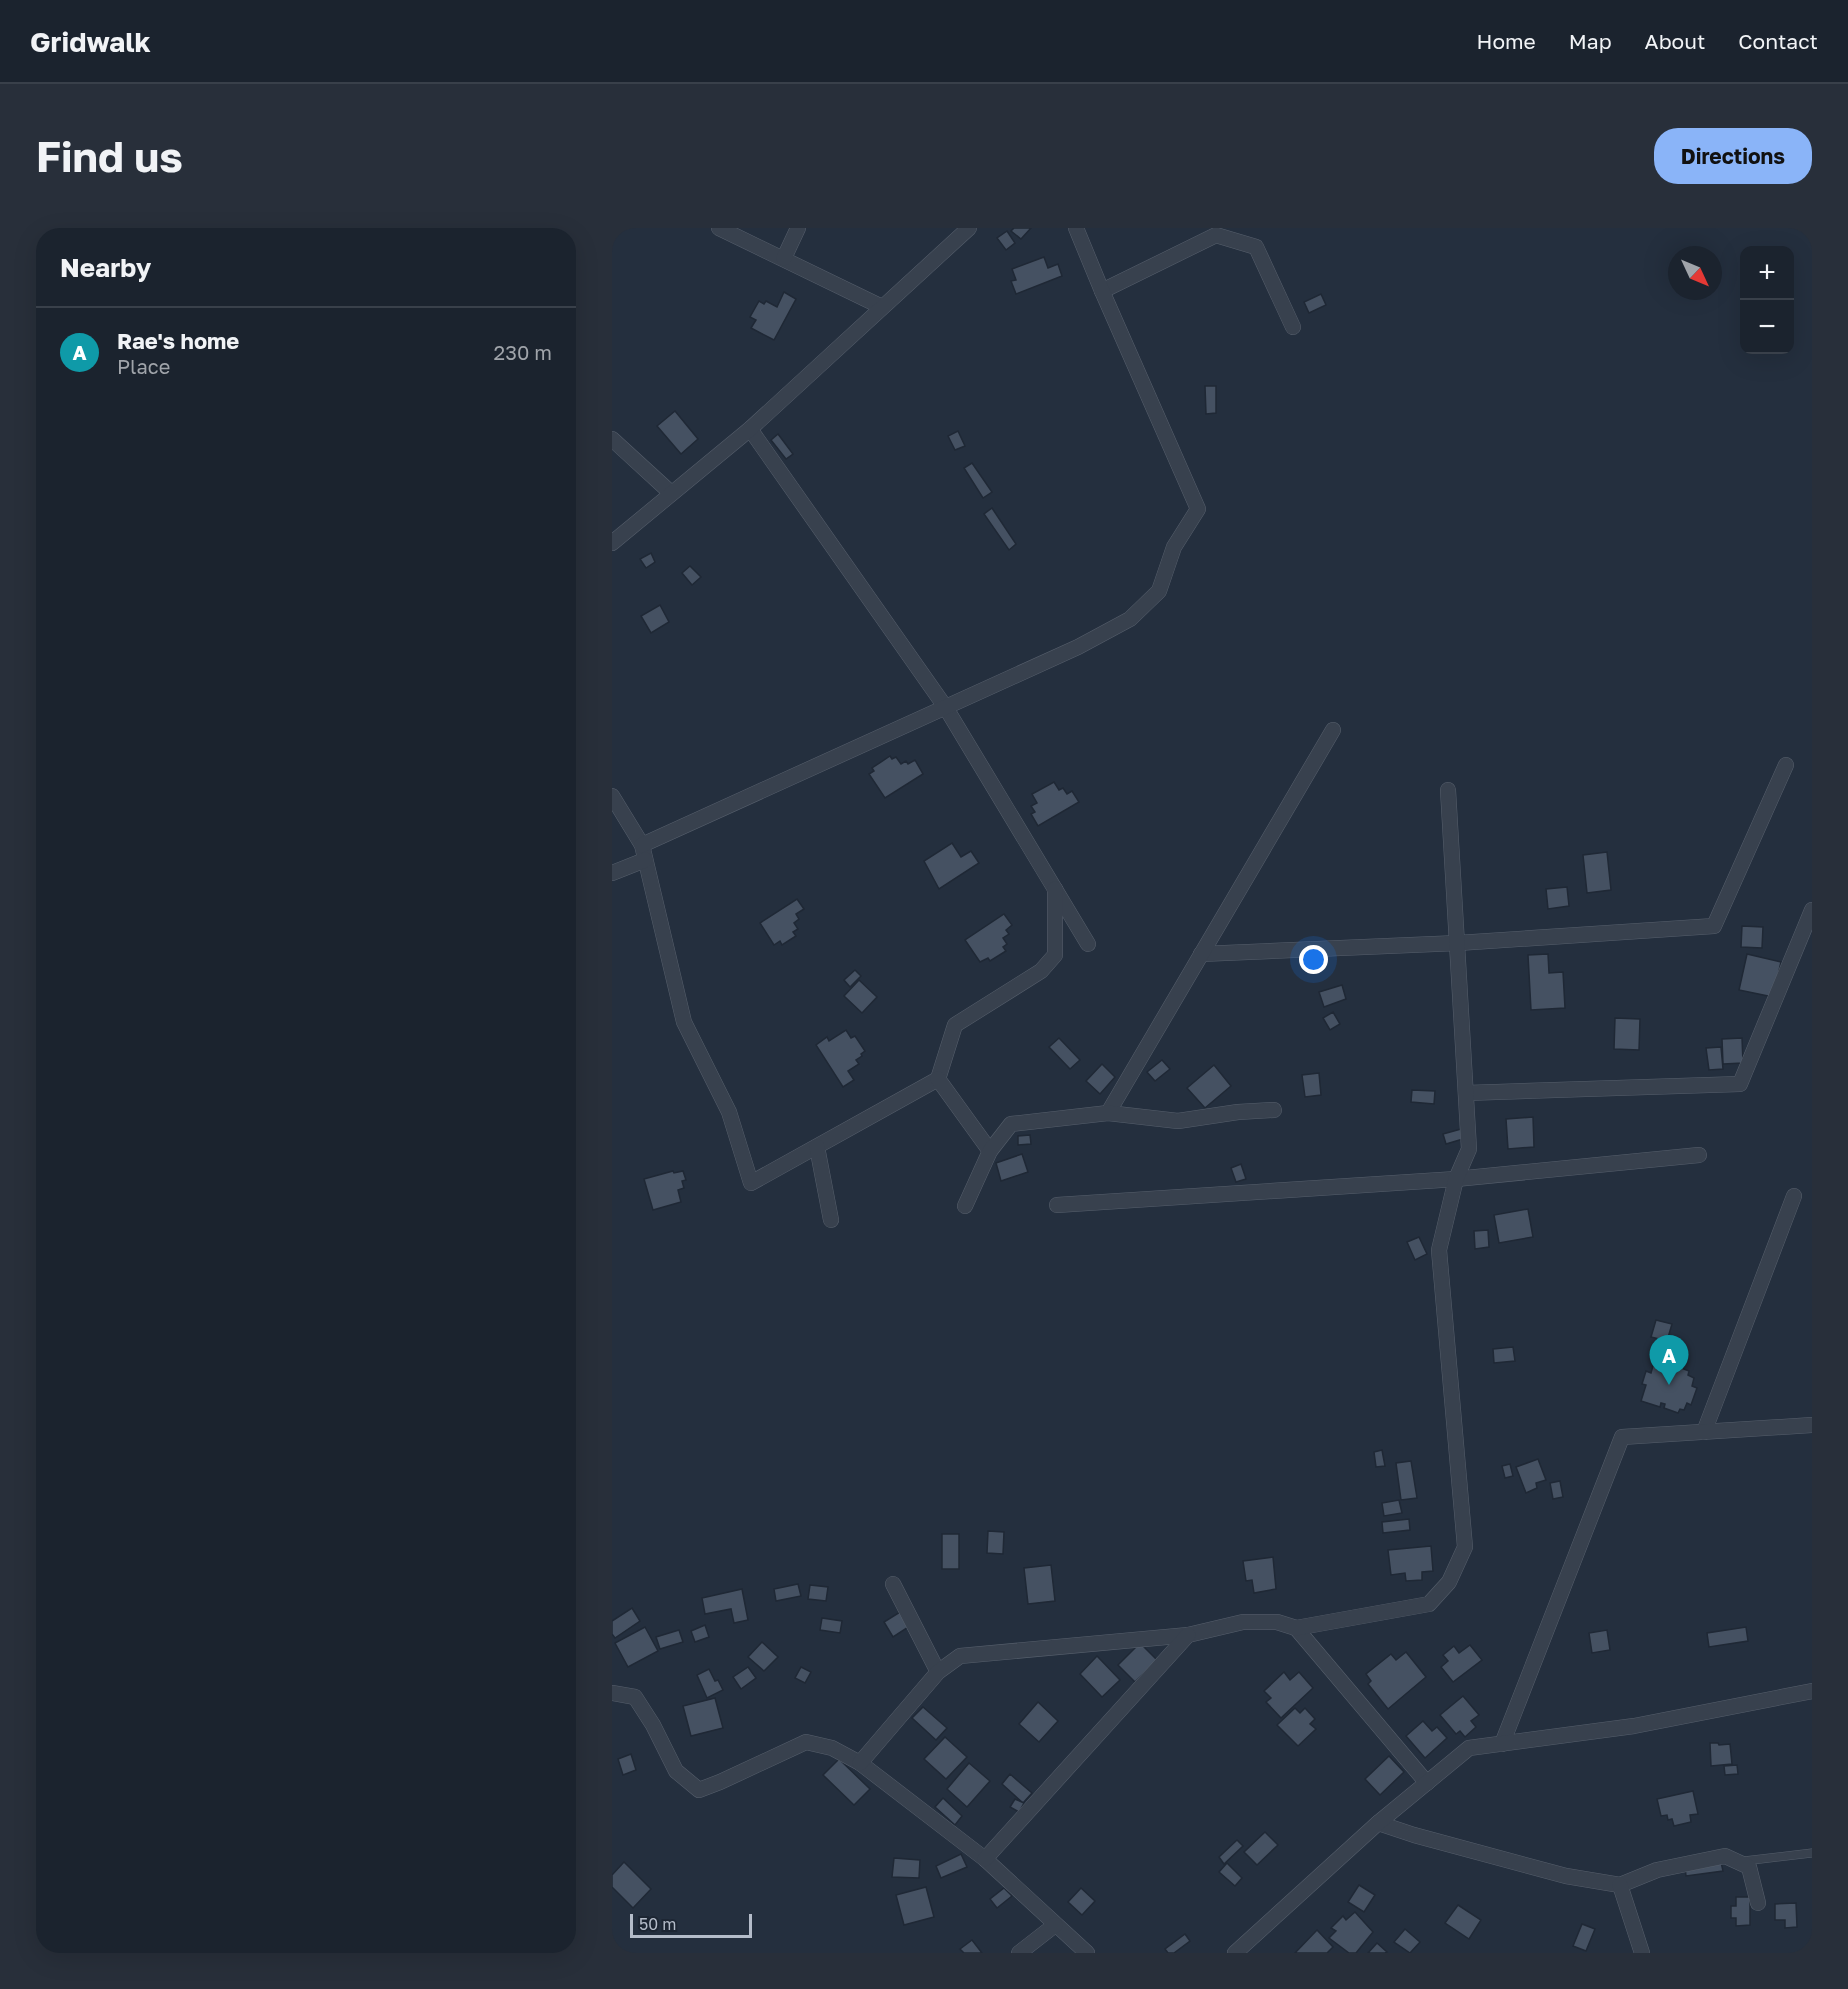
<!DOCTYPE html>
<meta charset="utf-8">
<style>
:root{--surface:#1b232e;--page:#282f3a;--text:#f1f3f6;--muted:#a0a4aa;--line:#39404a;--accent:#8ab4f8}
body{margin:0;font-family:"Golos Text",sans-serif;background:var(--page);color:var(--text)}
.controls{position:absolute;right:18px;top:18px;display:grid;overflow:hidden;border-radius:12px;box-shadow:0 6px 24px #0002}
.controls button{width:54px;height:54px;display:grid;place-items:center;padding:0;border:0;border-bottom:2px solid var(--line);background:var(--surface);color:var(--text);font:30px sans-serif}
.compass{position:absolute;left:1056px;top:18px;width:54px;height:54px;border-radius:50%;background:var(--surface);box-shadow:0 6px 24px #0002;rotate:134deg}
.scale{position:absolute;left:18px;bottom:15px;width:122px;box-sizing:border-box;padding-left:6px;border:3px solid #b4bcc9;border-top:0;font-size:16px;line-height:21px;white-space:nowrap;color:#b4bcc9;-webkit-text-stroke:4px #1d2633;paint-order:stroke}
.you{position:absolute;left:702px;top:732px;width:21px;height:21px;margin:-15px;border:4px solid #fff;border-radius:50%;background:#1a73e8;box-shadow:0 0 0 9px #1a73e833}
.badge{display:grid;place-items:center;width:39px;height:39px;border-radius:50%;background:var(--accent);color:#fff;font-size:20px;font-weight:700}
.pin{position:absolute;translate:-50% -50px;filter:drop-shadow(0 2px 3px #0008)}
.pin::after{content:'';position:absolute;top:32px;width:21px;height:18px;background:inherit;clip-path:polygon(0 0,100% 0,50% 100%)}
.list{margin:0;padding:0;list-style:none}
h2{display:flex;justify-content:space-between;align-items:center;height:78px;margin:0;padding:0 24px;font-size:26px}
h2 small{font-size:20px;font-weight:400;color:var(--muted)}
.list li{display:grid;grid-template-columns:39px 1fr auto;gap:18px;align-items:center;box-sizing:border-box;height:90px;padding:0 24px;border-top:2px solid var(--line)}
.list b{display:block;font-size:22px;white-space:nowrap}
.list p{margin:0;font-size:20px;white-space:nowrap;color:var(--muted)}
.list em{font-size:20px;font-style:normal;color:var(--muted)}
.map{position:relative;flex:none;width:1200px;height:1725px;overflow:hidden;border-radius:24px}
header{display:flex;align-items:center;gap:36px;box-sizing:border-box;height:84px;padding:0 30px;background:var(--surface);border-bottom:2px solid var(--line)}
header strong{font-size:28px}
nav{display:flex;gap:33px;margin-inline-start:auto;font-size:21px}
.intro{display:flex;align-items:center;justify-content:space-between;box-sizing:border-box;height:144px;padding:0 36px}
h1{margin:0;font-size:42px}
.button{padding:15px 27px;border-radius:24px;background:var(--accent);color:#111;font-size:21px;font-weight:700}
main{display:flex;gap:36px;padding:0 36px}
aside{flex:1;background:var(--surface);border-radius:24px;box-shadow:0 6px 24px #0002}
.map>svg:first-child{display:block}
.building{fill:#455162;stroke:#1f2835;stroke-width:1.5}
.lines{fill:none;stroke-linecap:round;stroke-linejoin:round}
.service-casing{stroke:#565f6c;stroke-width:9}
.minor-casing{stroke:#565f6c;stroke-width:16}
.service{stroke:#38414e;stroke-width:8}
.minor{stroke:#38414e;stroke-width:15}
</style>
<header>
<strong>Gridwalk</strong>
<nav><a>Home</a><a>Map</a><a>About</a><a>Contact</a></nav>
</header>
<div class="intro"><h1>Find us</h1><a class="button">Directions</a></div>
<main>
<aside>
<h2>Nearby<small></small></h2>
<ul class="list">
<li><span class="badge" style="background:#0f9aa8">A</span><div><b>Rae's home</b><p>Place</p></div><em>230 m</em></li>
</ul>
</aside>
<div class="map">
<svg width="1200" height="1725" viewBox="0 0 1200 1725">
<rect width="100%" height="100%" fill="#242f3e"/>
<!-- building -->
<g class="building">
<polygon points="402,0 419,0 409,11 399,3"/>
<polygon points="395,3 403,15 394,22 385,10"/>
<polygon points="432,29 436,40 446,36 450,48 404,66 399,53 404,52 400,41"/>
<polygon points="172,64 184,71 162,112 139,100 144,92 138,89 147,73 152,76 154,73 165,79"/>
<polygon points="709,66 714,77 697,85 692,74"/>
<polygon points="593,158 604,158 604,185 594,186"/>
<polygon points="63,183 86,211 69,226 45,198"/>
<polygon points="346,203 353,218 343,222 336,208"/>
<polygon points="166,206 181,226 174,231 159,212"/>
<polygon points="360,235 380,264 371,270 352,240"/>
<polygon points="380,280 404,316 397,322 372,286"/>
<polygon points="39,325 43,334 34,340 28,331"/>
<polygon points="78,338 89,349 80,357 70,345"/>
<polygon points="48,377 57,394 39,405 29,388"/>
<polygon points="278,528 280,531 284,529 289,536 294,533 296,536 303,532 311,546 273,570 257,546 262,543 260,540"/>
<polygon points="442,554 447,562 451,560 455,566 460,563 467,574 426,598 419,586 423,584 419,578 425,575 420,566"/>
<polygon points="340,615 349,629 359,623 367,635 327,661 312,633"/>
<polygon points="995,624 999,662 975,665 971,627"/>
<polygon points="955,659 957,678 936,681 934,661"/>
<polygon points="185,671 192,681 184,686 187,691 182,695 186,701 181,704 184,708 170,717 168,713 162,717 148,695"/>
<polygon points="392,686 400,697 394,702 397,706 391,710 395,716 391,719 394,723 378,733 376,730 368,734 353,712"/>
<polygon points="1130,698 1151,699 1150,720 1129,719"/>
<polygon points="936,726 937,745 951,744 953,780 919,782 916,727"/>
<polygon points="1135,726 1169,734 1161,769 1127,762"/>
<polygon points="243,742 249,748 238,759 232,752"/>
<polygon points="247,752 265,769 250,785 232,768"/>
<polygon points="730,757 734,771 712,779 707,764"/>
<polygon points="721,784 728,796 718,802 711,790"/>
<polygon points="1003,790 1028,791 1027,822 1002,821"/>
<polygon points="234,802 239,810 243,808 253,823 249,826 250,828 244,832 247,836 236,843 242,852 231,859 204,817 215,809 217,813"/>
<polygon points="447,810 468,832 458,841 437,819"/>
<polygon points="1130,810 1131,835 1111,836 1110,811"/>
<polygon points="1109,819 1111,841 1097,842 1094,820"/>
<polygon points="550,832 558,841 543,853 535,844"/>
<polygon points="490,836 503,849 488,866 474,853"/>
<polygon points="602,837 619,858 593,880 575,860"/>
<polygon points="707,845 709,867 693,869 690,847"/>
<polygon points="800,862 823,863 822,876 799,874"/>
<polygon points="921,889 922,919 896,921 894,891"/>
<polygon points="849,901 851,911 834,916 831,906"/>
<polygon points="418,907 419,916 406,917 406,908"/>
<polygon points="410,926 416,944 389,953 384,935"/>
<polygon points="629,936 634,951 624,954 619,940"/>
<polygon points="61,943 62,945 71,943 74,952 70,953 72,960 66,962 69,974 41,982 32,951"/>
<polygon points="916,981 921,1009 887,1015 882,987"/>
<polygon points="876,1002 877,1019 863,1021 862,1003"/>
<polygon points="807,1009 815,1026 803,1032 795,1014"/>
<polygon points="1044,1092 1060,1096 1055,1113 1039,1109"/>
<polygon points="901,1119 903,1133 882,1135 881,1121"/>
<polygon points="1052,1130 1069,1135 1067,1139 1077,1143 1076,1147 1082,1150 1080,1158 1085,1160 1079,1177 1075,1175 1072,1182 1068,1181 1066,1185 1052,1180 1053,1176 1049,1175 1048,1179 1029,1173 1034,1157 1030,1156 1034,1143 1039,1145 1042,1134 1050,1136"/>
<polygon points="770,1222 773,1238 764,1239 762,1224"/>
<polygon points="926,1231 934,1252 924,1255 925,1260 914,1265 904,1239"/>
<polygon points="799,1233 805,1270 789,1272 784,1235"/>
<polygon points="898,1236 901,1248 893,1250 890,1238"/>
<polygon points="948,1253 951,1269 941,1271 938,1255"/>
<polygon points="787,1272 790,1285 772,1288 770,1275"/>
<polygon points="797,1291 798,1302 771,1305 770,1294"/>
<polygon points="376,1303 392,1304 391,1326 375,1325"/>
<rect x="330" y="1306" width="17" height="35"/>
<polygon points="819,1318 821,1343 810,1344 810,1352 794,1353 793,1345 779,1347 776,1322"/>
<polygon points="661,1329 664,1361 642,1365 640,1352 634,1353 631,1333"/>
<polygon points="439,1337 443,1373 416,1376 412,1340"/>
<polygon points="186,1356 189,1368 164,1373 162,1361"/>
<polygon points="198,1357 216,1359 214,1373 196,1371"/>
<polygon points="130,1361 136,1392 122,1395 119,1381 93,1386 90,1370"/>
<polygon points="20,1380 28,1393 3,1410 0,1406 0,1393"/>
<polygon points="288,1384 298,1398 281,1409 272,1394"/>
<polygon points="210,1390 230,1393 228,1405 208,1402"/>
<polygon points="93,1397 97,1409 83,1414 79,1403"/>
<polygon points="33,1399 46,1423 16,1439 3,1415"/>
<polygon points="1134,1399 1136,1413 1097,1419 1095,1405"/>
<polygon points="67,1402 71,1414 48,1421 44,1409"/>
<polygon points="995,1402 998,1422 980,1425 977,1405"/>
<polygon points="150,1414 166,1429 152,1443 136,1429"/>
<polygon points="528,1415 545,1432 523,1454 506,1437"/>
<polygon points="858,1417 870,1432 841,1454 829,1439 836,1433 831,1427 842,1418 847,1425"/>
<polygon points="794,1424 814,1449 776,1481 756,1456 759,1453 754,1446 779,1426 784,1432"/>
<polygon points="485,1428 508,1452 490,1469 468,1446"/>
<polygon points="136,1439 144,1450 129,1461 121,1449"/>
<polygon points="189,1439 199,1444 193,1455 183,1450"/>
<polygon points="97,1441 103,1453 106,1452 111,1462 95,1470 85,1447"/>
<polygon points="672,1444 678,1452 687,1444 701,1460 669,1490 654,1474 659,1470 652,1463"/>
<polygon points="851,1468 867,1487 859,1493 864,1499 853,1509 848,1503 844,1506 828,1487"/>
<polygon points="103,1470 111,1500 79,1508 71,1478"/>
<polygon points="426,1474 446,1493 427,1514 407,1496"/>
<polygon points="311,1479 335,1500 324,1512 300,1490"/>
<polygon points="683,1480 688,1485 693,1480 703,1491 698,1496 704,1501 686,1518 665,1497"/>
<polygon points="811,1493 820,1503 825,1499 835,1510 813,1530 794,1508"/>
<polygon points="333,1509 355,1529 334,1551 312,1531"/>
<polygon points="1098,1515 1106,1515 1107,1517 1118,1516 1120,1536 1099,1538"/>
<polygon points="19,1526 24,1542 11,1547 6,1531"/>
<polygon points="777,1528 792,1544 768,1567 753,1551"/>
<polygon points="227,1531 258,1561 242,1577 211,1547"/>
<polygon points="357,1535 378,1553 355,1579 335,1561"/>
<polygon points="1125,1537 1126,1546 1113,1547 1112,1538"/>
<polygon points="398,1546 420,1565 411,1575 390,1556"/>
<polygon points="1081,1563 1086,1586 1078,1587 1079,1594 1062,1598 1060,1591 1056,1592 1055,1587 1049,1588 1045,1571"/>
<polygon points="331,1570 350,1588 343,1597 323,1579"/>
<polygon points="403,1571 412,1575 407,1584 398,1579"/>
<polygon points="653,1604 666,1617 645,1637 632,1624"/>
<polygon points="625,1612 631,1618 612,1636 607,1629"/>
<polygon points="349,1626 355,1639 329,1650 324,1638"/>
<polygon points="282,1630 308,1632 307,1650 280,1649"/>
<polygon points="12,1634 39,1661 21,1680 0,1659 0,1647"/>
<polygon points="1109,1634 1111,1643 1074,1648 1073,1639"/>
<polygon points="615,1635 630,1650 623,1658 607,1644"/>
<polygon points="747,1657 763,1667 752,1684 736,1674"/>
<polygon points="314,1659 322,1689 292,1697 284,1667"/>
<polygon points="392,1660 400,1668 385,1680 378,1671"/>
<polygon points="469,1660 483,1673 470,1687 456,1674"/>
<polygon points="1124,1669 1138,1669 1138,1697 1124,1698 1124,1690 1119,1690 1119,1678 1124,1678"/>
<polygon points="1184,1675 1185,1699 1173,1700 1173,1692 1163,1692 1163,1676"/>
<polygon points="846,1677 869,1692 857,1711 833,1695"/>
<polygon points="743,1684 761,1704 744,1725 737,1725 717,1710 724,1703 719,1700 731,1688 734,1692"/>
<polygon points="970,1696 983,1701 974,1723 961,1718"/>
<polygon points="793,1701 808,1714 798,1725 782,1714"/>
<polygon points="705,1702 721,1719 715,1725 683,1725"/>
<polygon points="573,1706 578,1713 562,1725 556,1725 553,1721"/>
<polygon points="360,1712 370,1725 352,1725 348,1721"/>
<polygon points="765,1715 775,1724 773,1725 756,1725"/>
</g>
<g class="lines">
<defs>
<polyline id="service" points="1132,1633 1200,1625"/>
<g id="minor">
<polyline points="107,0 270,79"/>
<polyline points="172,30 186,0"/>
<polyline points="490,63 604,7 644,19 681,99"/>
<polyline points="138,201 334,480 476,716"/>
<polyline points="0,211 59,265"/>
<polyline points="0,315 138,201 357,0"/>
<polyline points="0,568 30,617 72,794 117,884 139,955 326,851 343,797 429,743 443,727 443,661"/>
<polyline points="30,617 466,419 518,391 547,363 562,319 586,281 490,63 464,0"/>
<polyline points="0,645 33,632"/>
<polyline points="589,726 846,715 1102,698 1174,537"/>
<polyline points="326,851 378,923"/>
<polyline points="854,865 1128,856 1200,682"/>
<polyline points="496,885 721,502"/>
<polyline points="205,919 219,992"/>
<polyline points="445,977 844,951 1087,927"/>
<polyline points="353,978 378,923 399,896 496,885 566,893 626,884 662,882"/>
<polyline points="1092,1204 1182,968"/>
<polyline points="281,1356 326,1444"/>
<polyline points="684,1400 815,1555"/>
<polyline points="0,1465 23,1469 41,1497 64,1543 87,1562 108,1554 194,1514 220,1520 248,1535 373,1631 475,1725"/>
<polyline points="890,1516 1010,1209 1200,1197"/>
<polyline points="248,1535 326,1444 348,1428 576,1407 631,1394 665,1394 684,1400 817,1376 837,1354 853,1319 827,1022 844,951 857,921 836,562"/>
<polyline points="766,1595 802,1607 954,1648 1008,1657 1045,1642 1113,1628 1137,1639 1146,1675"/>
<polyline points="373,1631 576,1407"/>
<polyline points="1008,1657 1030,1725"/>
<polyline points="407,1725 443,1697"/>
<polyline points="623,1725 766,1595 857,1520 1022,1498 1200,1463"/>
</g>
</defs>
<!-- service casing -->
<use href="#service" class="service-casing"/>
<!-- minor casing -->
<use href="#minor" class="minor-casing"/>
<!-- service -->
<use href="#service" class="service"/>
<!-- minor -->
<use href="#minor" class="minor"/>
</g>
</svg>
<div class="controls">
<button>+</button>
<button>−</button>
</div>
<svg class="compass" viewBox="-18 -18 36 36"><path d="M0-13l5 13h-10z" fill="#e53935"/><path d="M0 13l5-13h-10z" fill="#a0a4aa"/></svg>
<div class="scale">50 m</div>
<div class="you"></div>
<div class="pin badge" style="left:1057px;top:1157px;background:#0f9aa8">A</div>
</div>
</main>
